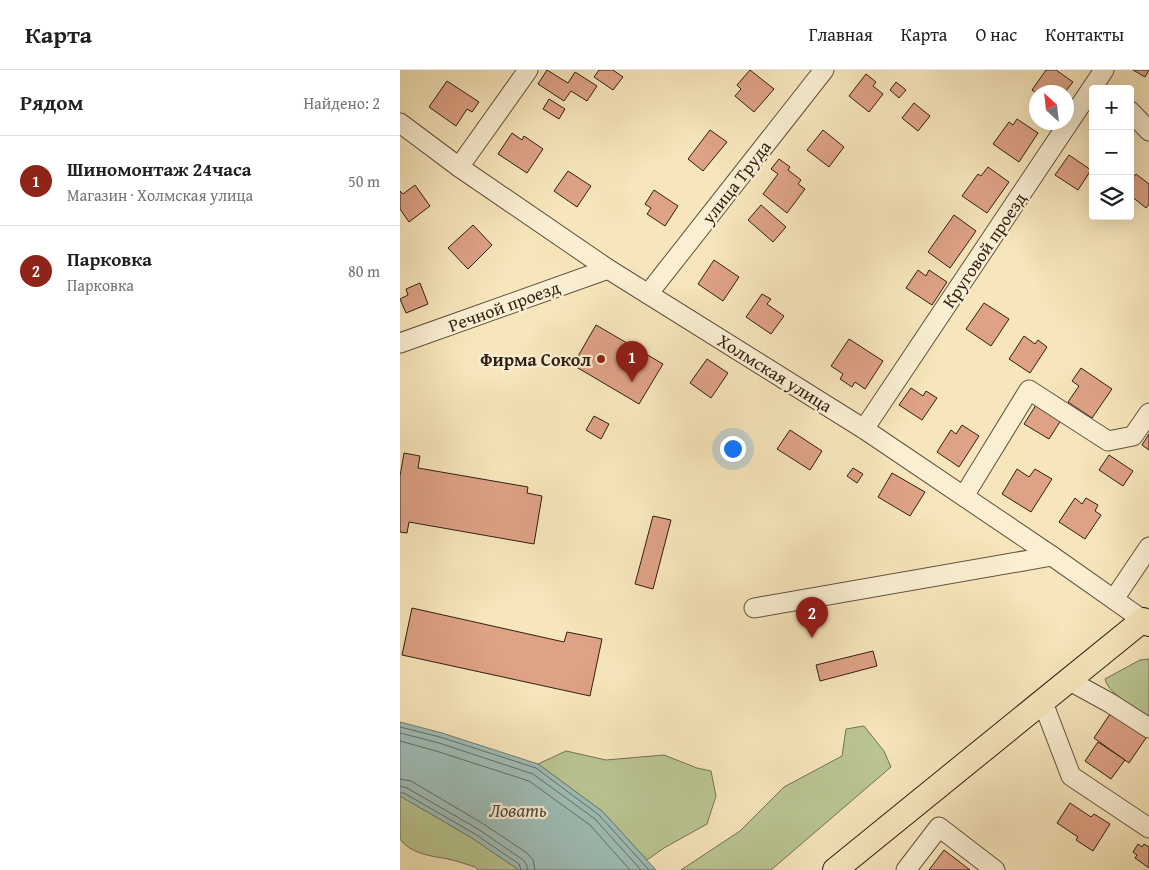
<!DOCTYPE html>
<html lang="ru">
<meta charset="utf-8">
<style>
:root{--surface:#fff;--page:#f6f6f6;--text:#202124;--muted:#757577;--line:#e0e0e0;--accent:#8f2418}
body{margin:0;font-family:"Gentium Book Plus",serif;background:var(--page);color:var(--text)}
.controls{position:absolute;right:15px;top:15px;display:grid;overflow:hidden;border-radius:5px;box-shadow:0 5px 20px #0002}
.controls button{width:45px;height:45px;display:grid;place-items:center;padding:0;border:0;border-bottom:1px solid var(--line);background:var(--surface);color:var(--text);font:25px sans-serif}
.compass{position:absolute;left:629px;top:15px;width:45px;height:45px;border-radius:50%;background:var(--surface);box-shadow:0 5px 20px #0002;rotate:333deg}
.you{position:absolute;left:332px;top:378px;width:18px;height:18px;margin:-12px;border:4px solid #fff;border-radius:50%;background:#1a73e8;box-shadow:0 0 0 8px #1a73e833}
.badge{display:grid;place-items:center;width:32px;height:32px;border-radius:50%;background:var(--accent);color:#fff;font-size:16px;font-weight:700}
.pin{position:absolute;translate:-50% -41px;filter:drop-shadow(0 1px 2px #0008)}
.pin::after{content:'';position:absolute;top:26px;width:18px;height:15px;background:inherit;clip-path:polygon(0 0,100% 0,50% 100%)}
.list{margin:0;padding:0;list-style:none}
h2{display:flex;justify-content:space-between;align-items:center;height:65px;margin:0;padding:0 20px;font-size:21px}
h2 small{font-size:16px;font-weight:400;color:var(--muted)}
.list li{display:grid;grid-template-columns:32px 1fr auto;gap:15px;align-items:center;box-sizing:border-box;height:90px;padding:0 20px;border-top:1px solid var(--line)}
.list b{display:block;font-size:19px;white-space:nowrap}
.list p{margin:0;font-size:16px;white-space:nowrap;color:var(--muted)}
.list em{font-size:16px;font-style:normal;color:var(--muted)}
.icon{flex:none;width:28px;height:28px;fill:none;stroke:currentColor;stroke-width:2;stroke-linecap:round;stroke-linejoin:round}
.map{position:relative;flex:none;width:749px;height:800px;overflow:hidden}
header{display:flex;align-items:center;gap:30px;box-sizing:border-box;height:70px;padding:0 25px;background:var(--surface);border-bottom:1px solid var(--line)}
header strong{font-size:24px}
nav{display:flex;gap:28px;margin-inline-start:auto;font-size:18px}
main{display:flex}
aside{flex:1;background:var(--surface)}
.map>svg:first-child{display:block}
.green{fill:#bac692;stroke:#757252}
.water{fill:#9fbeb7;stroke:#737e75}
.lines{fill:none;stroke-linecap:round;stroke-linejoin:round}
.shore{stroke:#686e64;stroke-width:1}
.building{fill:#dea285;stroke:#301e12}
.minor-casing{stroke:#62503c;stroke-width:21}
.major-casing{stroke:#301e12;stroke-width:26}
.minor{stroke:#faefd3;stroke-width:19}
.major{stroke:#f7e6bb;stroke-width:24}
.poi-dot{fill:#8f2418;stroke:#faefd3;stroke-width:2}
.labels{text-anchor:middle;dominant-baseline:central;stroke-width:4.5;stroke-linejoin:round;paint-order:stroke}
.street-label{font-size:18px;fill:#301e12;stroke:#faefd3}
.poi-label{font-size:18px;font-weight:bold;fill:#301e12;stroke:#faefd3;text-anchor:end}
.water-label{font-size:19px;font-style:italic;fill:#514e44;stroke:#faefd3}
</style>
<header>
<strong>Карта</strong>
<nav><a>Главная</a><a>Карта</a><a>О нас</a><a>Контакты</a></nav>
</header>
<main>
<aside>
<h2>Рядом<small>Найдено: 2</small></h2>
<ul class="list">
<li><span class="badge">1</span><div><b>Шиномонтаж 24часа</b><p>Магазин · Холмская улица</p></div><em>50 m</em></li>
<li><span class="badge">2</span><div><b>Парковка</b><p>Парковка</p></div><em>80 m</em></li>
</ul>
</aside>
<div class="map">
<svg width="749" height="800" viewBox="0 0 749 800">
<rect width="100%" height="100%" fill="#f7e6bb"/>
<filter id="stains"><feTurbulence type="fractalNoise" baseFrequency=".004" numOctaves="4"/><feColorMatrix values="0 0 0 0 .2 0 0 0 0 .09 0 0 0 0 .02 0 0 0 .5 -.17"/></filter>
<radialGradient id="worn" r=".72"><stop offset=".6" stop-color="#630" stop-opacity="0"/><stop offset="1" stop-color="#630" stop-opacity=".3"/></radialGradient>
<!-- green -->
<g class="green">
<path d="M749,589V647C736,638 708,624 705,609L740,590Z"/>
<polygon points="464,656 484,681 491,697 371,800 281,800 340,761 384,717 442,686 446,659"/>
<polygon points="166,681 206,690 264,685 297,698 311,701 316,726 307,754 264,778 247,790 202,741 138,694"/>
<path d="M0,726L72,768L119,800H78L75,797C66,794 57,791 48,789C31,786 11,784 0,769Z"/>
</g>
<!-- water -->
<polygon class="water" points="0,652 42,663 138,694 202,741 256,800 119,800 72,768 0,726"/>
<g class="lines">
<!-- shore -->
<g class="shore">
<polyline points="0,657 40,667 136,698 199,745 249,800"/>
<polyline points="0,663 39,673 133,704 195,749 241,800"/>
<polyline points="0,671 36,681 129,711 190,755 230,800"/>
<polyline points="0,709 11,711 82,753 127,783 133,790 135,800"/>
<polyline points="0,716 7,718 78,759 123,790 127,795 127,800"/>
<polyline points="0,723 4,723 75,764 119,794 121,800"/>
</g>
</g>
<!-- building -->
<g class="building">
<polygon points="147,0 168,13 175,2 197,16 187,31 171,21 164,31 138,14"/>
<polygon points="199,0 213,0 223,7 213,20 194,7"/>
<polygon points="350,0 374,19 354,42 335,26 341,19 337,15"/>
<polygon points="646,0 656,0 673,12 665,22 636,23 632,20"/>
<polygon points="733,0 749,0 745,7"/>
<polygon points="466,4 476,12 473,16 483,24 469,42 449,26"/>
<polygon points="47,11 79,32 72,42 67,39 56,56 29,37"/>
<polygon points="496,12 506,20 499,28 490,20"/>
<polygon points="149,29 165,39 159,49 143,39"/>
<polygon points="514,33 530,46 518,61 502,48"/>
<polygon points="617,49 638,63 619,92 593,74 609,52 613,55"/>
<polygon points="310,60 327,72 303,101 288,89"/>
<polygon points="423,60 444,77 429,97 407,80"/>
<polygon points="112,63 122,70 124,66 143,79 127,103 98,84"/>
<polygon points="669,85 691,100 678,120 655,105"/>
<polygon points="379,89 390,97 388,100 401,110 398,114 405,119 387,143 363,124 378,104 371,99"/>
<polygon points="588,97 609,112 587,143 562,126 578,104 581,106"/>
<polygon points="168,101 191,116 177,137 154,121"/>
<polygon points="736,104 749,114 749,134 746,138 730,125 730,111"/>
<polygon points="15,115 30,136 9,152 0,139 0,121 3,124"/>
<polygon points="254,120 278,136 265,156 247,144 251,138 245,134"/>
<polygon points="361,135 386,157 373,172 348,150"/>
<polygon points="554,145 576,161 550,198 528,182"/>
<polygon points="73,155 92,175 68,199 48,178"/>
<polygon points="314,190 339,207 323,231 298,214"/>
<polygon points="518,200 526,206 529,200 547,212 532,235 506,218"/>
<polygon points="20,213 28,234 6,243 0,229 8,225 6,219"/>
<polygon points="362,224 371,229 367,234 384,246 371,264 346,247"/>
<polygon points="584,233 609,249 591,276 566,259"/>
<polygon points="196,255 263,294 239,334 173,295"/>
<polygon points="624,266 635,274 638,270 647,277 630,303 609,289"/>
<polygon points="449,269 483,291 465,319 455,312 452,317 440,309 443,304 431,296"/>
<polygon points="307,289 328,303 311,328 290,313"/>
<polygon points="681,298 712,319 692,348 668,332 679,316 672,311"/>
<polygon points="511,318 523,326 526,321 537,328 522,350 499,335"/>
<polygon points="638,332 663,347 649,369 624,354"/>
<polygon points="194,346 209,354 201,369 186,360"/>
<polygon points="562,355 579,366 559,397 537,382 551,360 556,364"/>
<polygon points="390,360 422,381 410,400 377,379"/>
<polygon points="749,364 749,380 742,375"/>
<polygon points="4,383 20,386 18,398 128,417 127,423 142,426 134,474 9,452 7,463 0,462 0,406"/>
<polygon points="709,385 733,401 723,416 699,400"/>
<polygon points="453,398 463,404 457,413 447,406"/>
<polygon points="617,399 629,407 635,399 652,409 631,442 602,424"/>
<polygon points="492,403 525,422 510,446 478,427"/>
<polygon points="675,428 682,434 686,428 698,435 695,441 701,445 685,469 659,452"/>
<polygon points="253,446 271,450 253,519 235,514"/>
<polygon points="12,538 164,572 167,562 202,569 190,626 2,585"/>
<polygon points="473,581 477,596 420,611 416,595"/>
<polygon points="712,641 748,665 729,693 694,668"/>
<polygon points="698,672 725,690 711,709 685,691"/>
<polygon points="670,733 691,747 694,744 710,754 693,781 676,770 678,767 657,753"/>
<polygon points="738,774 742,777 744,774 749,777 749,798 735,788 737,785 733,782"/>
<polygon points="544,780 570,800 529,800"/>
</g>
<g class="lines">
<defs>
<g id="minor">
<polyline points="730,41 749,61"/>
<polyline points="0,53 59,97 208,199 464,359 652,486 743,550"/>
<polyline points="59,97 128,0"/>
<polyline points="248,224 424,0"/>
<polyline points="0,273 208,199"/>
<polyline points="464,359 704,0"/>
<polyline points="564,426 629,320 708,371 733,366 749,343"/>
<polyline points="714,529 749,477"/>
<polyline points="354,538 652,486"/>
<polyline points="668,610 710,633 749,658"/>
<polyline points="642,630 671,706 749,758"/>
<polyline points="506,800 539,757 595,800"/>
</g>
<polyline id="major" points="435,800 743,550 749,554"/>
</defs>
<!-- minor casing -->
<use href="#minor" class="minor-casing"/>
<!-- major casing -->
<use href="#major" class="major-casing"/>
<!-- minor -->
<use href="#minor" class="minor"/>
<!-- major -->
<use href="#major" class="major"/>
</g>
<!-- markers -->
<circle class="poi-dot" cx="201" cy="289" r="5"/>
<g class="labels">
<!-- street labels -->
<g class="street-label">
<text transform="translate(336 112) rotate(-52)">улица Труда</text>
<text transform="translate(584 180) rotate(-56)">Круговой проезд</text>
<text transform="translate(104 236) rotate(-20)">Речной проезд</text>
<text transform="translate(375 303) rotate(32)">Холмская улица</text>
</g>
<!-- poi labels -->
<g class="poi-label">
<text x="191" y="289">Фирма Сокол</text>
</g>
<!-- water labels -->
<g class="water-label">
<text x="118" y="740">Ловать</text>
</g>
</g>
<rect width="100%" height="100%" filter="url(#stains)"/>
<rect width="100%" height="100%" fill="url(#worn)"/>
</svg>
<div class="controls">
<button>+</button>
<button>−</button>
<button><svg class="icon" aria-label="layers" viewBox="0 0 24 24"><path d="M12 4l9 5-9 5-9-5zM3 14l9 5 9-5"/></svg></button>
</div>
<svg class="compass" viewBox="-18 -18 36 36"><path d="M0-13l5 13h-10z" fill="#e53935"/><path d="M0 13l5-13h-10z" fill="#757577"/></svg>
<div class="you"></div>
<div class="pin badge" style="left:232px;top:312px">1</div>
<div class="pin badge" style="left:412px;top:568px">2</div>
</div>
</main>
